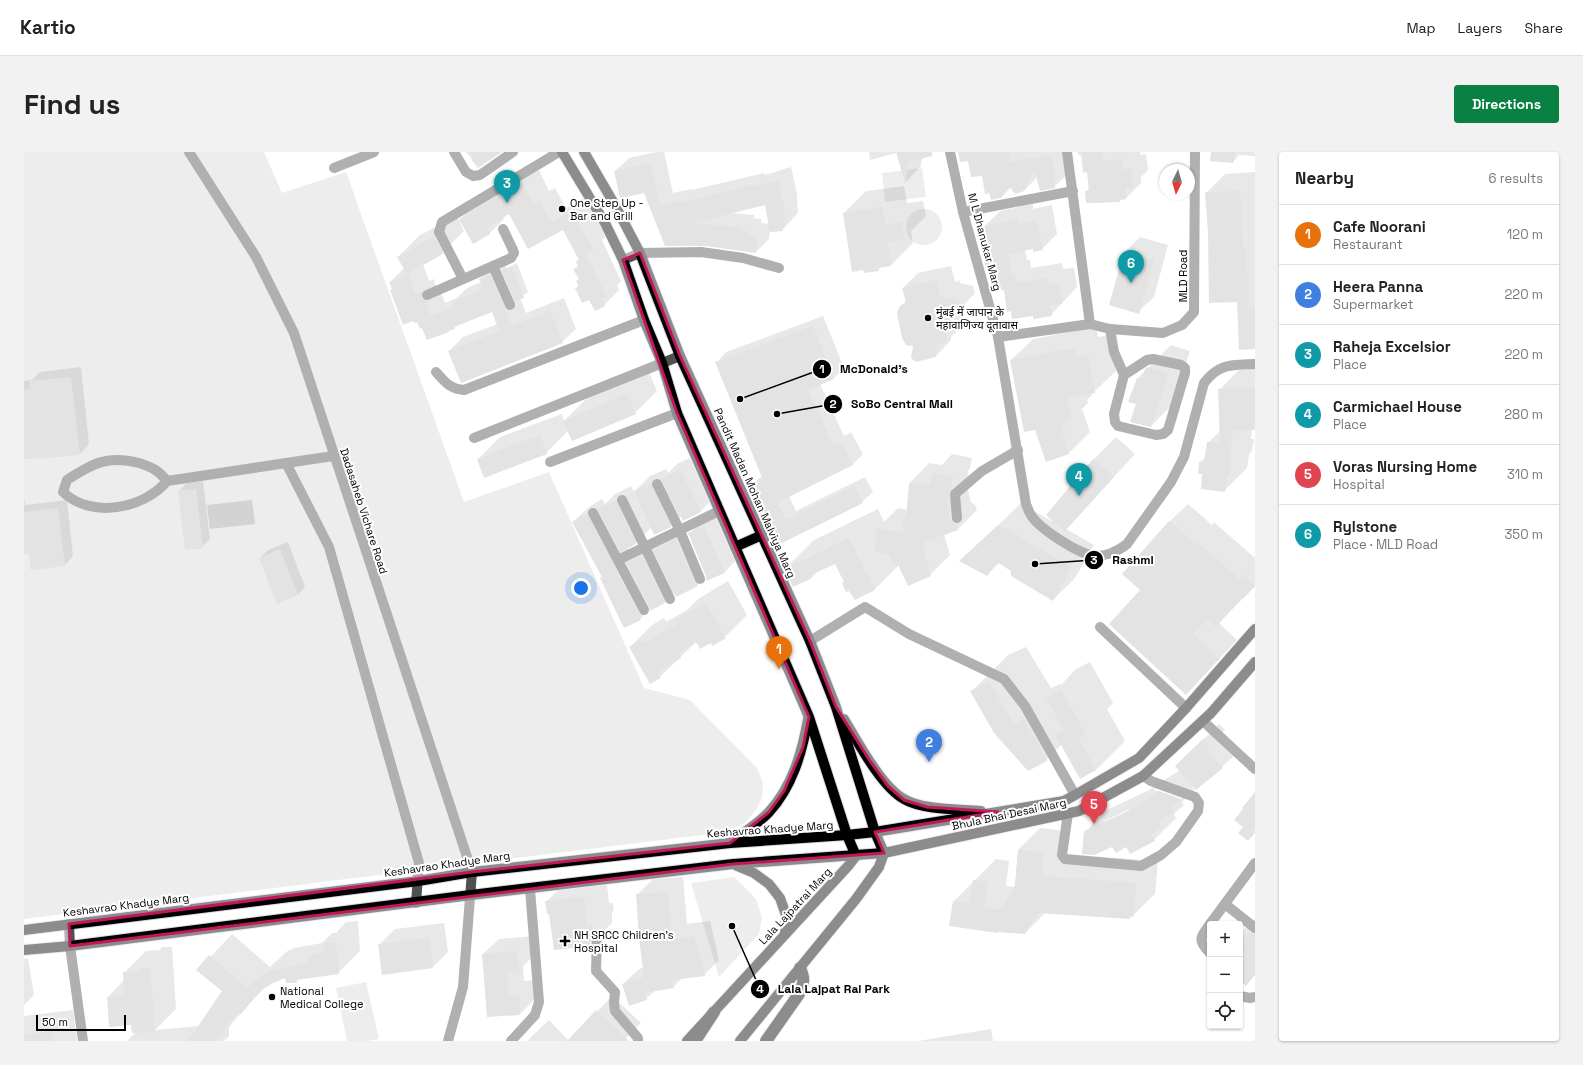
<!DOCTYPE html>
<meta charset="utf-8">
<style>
:root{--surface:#fff;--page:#f2f2f2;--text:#222;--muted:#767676;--line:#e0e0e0;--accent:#0b8043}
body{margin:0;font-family:"Space Grotesk","Noto Sans Devanagari",sans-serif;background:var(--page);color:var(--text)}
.controls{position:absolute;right:12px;bottom:12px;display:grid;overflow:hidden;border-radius:4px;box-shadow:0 1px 3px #0004}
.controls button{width:36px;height:36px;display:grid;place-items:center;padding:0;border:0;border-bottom:1px solid var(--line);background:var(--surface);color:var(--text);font:20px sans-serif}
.compass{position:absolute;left:1135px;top:12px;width:36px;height:36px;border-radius:50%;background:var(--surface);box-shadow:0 1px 3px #0004;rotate:185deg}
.scale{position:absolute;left:12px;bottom:10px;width:90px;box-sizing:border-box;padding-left:4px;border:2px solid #000;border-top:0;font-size:11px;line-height:14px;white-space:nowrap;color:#000;-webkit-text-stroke:3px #fff;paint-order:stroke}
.you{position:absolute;left:557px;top:436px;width:14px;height:14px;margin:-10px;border:3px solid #fff;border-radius:50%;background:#1a73e8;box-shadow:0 0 0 6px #1a73e833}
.badge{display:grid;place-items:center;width:26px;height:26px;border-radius:50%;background:var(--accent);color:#fff;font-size:13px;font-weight:700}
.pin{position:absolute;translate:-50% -33px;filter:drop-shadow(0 1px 2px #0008)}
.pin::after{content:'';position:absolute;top:21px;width:14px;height:12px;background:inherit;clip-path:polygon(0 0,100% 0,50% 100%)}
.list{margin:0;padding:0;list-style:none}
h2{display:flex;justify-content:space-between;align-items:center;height:52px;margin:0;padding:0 16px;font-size:17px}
h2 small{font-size:13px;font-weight:400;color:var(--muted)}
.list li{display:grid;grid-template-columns:26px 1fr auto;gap:12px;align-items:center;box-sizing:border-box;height:60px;padding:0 16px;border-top:1px solid var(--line)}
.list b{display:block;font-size:15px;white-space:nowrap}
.list p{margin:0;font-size:13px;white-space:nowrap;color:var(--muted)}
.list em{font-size:13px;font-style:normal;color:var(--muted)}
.icon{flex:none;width:22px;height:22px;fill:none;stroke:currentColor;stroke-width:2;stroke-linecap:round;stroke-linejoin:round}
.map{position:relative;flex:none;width:1231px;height:889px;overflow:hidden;border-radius:4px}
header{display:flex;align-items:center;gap:24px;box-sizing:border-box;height:56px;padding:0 20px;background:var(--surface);border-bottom:1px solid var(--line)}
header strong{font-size:19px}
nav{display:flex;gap:22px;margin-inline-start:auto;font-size:14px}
.intro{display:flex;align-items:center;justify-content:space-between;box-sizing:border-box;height:96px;padding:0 24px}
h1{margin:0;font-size:28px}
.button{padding:10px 18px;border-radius:4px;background:var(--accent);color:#fff;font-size:14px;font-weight:700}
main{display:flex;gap:24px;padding:0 24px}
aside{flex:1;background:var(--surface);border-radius:4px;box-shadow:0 1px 3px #0004}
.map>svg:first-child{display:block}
.green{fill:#d7d7d7}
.water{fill:#9e9e9e}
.shadow{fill:#0003;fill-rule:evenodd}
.building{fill:#c0c0c0}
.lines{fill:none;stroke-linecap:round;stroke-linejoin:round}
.major-casing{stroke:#dbdbdb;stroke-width:12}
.highway-casing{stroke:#dbdbdb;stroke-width:14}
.minor{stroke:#505050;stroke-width:10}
.major{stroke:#000;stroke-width:10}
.highway{stroke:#000;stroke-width:12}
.marked{fill:none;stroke:#c2185b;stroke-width:3;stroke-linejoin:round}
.poi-dot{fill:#000;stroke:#fff;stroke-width:1.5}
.labels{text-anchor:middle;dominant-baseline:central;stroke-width:4;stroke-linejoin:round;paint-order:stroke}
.poi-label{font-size:11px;fill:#000;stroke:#fff;text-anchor:start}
.street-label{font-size:11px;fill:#000;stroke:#fff}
.leader{fill:none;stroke:#000;stroke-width:1.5}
.callout-dot{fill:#000;stroke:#fff;stroke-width:1.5}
.mark-label{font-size:12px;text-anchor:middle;font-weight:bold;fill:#fff}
.callout-label{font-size:12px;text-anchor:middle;font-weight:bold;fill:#000;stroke:#fff;stroke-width:4;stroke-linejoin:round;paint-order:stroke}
</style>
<header>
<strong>Kartio</strong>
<nav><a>Map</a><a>Layers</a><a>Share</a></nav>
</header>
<div class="intro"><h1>Find us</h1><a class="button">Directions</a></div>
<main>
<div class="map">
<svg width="1231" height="889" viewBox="0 0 1231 889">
<rect width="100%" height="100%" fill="#fff"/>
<!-- green -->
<g class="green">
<polygon points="0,0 240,0 258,41 322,20 440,350 525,320 620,536 666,548 733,616 739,631 738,645 732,658 721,671 703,680 0,767"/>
<polygon points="898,16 902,45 861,50 858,21"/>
<circle cx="900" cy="75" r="18"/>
<polygon points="710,725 732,747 738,766 735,782 695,825 667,731"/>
<polygon points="342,830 355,887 343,889 323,889 312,836"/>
</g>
<!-- water -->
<polygon class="water" points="228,348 231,372 186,377 183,353"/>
<!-- shadow -->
<g class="shadow">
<polygon points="442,0 476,0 455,15"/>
<path d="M632,0H640L649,41L667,37L668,38L740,21L741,23L767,15L773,42L774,61L758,78L746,79L745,87L732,100L682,93H642L621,39L591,19L605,6ZM742,52L746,72L737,71V67L730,66V63L708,61Z"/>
<polygon points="845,0 906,0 898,5 897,14 882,30 873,1 846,8"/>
<polygon points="935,0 1045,0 1046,20 1030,35 1013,25 1000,39 987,35 977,45 958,22"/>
<polygon points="1054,0 1117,0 1116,3 1122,2 1124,18 1117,25 1117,31 1102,46 1098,46 1096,49 1072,51 1062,40 1066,35 1064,19 1058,3 1054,3"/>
<polygon points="1188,0 1231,0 1231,4 1215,3 1209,10"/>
<polygon points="515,18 525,39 531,36 542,56 563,44 584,82 578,88 597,129 593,133 595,138 580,153 566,146 552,137 555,133 553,129 555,127 551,117 555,113 553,109 556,107 539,76 485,61 479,65 480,67 465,82 436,67 451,52"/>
<polygon points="1231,20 1231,196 1214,149 1185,81 1182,41 1201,22"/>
<polygon points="880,34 883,51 899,49 902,64 887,79 889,91 867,113 858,114 854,118 820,61 842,39"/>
<polygon points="1009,52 1009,57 1028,53 1033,82 1018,97 1010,96 1001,98 1003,108 1006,108 1007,116 1038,111 1039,117 1050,116 1053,135 1027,163 1010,163 987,158 981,136 966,115 956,86 958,84 958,81 962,77 961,74 976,59"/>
<polygon points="433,64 440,79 418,101 399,112 405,129 411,127 410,131 415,136 421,151 433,146 443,136 458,130 456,127 470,114 479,109 483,116 493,111 504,140 496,146 502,161 540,146 552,177 538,190 425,199 439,185 474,172 469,159 433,173 430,176 399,175 369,137 366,130 380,116 374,105 396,83"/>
<polygon points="1116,85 1144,93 1130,145 1114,160 1086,152 1101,100"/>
<polygon points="927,114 931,130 935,128 936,131 949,134 951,141 940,153 941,159 938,163 939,173 927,185 927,188 912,204 891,193 876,155 882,149 879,136 894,121"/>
<polygon points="799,164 820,216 809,227 796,232 820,284 827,280 839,302 829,312 765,344 772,359 841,325 849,340 838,350 751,394 724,336 738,324 692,211 702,200"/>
<polygon points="1072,175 1074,185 1085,183 1092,219 1070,240 1067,241 1068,243 1063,248 1064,251 1058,257 1066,280 1045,301 1023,309 987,208 1009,187"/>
<polygon points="1147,193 1166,199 1149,252 1127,274 1113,252 1105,249 1114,226"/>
<polygon points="1231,214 1231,277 1228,277 1227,287 1230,287 1228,299 1225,303 1223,316 1200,339 1180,322 1176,310 1182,305 1184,291 1197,278 1195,238 1218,215"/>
<polygon points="57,215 65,292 56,302 0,307 0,229 8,228 16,220"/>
<polygon points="625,220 633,239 611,261 544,279 522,301 454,307 476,285 538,262 540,269 562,247"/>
<polygon points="1092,285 1111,302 1042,377 1070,393 1051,426 1029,448 976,410 963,423 937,409 997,351 1029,370 1023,363 1070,307"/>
<polygon points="928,302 948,306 946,316 944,319 943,334 947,350 951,353 953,358 933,378 920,382 926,403 906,423 875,413 850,438 821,430 812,410 794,419 788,425 769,434 761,417 790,388 854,357 860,370 874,356 883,358 886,331 905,311 918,313"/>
<polygon points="672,303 692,343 677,359 659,368 657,364 646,374 628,375 612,391 603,395 609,406 660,380 681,426 673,433 651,440 641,450 627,456 616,467 579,425 549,370 565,355 578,347 581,352 591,342 607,334 610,340 626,324 642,317 644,321 653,312"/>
<polygon points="179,329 186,387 178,395 155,339 163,331"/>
<polygon points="0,345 1,353 43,348 49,404 41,413 6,401 0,401"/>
<polygon points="1164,352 1188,373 1190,370 1231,406 1231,434 1195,471 1213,488 1180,523 1118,437 1145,370"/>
<polygon points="695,359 715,405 700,421 683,424 665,382 681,366"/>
<polygon points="264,390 281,435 274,443 236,406 244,398"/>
<polygon points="704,429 723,463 701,485 688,492 687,490 673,489 636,525 606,495 628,473 640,466 642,470 663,458 674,447"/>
<polygon points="1002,495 1027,536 1036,532 1037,533 1052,517 1066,510 1089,551 1083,557 1101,589 1072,618 1038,592 1022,608 948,539 984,503"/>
<path d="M1195,572L1201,578L1197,582L1214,600L1198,615L1172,637L1168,634L1170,638L1158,650L1160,653L1150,662L1152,666L1130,688L1103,694L1089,693L1061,680L1083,658L1125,638L1156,618L1153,614ZM1130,636L1158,646L1157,648L1130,638ZM1106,657L1107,659L1080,671V669Z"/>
<polygon points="1231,642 1231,681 1224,688 1221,675"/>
<polygon points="1016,676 1041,679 1039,702 1134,709 1131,742 1106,766 1022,760 1001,781 930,749 972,707 985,709 982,734 991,735 994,698"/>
<polygon points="582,724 585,751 589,751 590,757 588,761 588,771 566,793 526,761 522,750 544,728"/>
<polygon points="659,725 663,772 686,769 695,808 680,823 659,825 649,835 632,838 622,847 599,832 615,817 620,815 613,743 629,727"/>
<polygon points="1231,767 1231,823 1222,832 1216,827 1216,782"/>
<polygon points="334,769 336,799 314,821 276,826 272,830 262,825 243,833 217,861 205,875 205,884 200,889 103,889 112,880 108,872 84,845 100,828 100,821 122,799 136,798 138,795 148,795 152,857 131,878 175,874 199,839 174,818 208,782 246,815 262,800 270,796 298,791 308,781 312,781 322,770"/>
<polygon points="420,771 424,800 409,815 359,822 355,793 371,777"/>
<polygon points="509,784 510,803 499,814 500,829 510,828 511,847 496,862 464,864 459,802 475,787"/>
<polygon points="4,806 10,843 0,853 0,807"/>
<polygon points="588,844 617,871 599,889 503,889 525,868 545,889"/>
<polygon points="49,858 53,889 0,889 0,864"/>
<polygon points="967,877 969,889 894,889"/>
</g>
<!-- building -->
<g class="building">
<polygon points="446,0 478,0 454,16 447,7 450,5"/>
<polygon points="872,0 908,0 908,4 884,10 882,31 881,31"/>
<polygon points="934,0 984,0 986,10 1027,3 1032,26 1029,27 1031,36 1016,39 1010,16 1000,39 991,42 986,35 977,46 967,48 965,41 961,42 958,24 947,25 944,9 936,10"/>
<polygon points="1057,0 1078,0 1078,9 1098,7 1099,18 1107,17 1109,35 1101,35 1102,47 1096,48 1096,50 1062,51 1061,39 1065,39 1063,20 1059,21"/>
<polygon points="1187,0 1212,0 1209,11 1186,9"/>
<polygon points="626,11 636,54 653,49 654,51 727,33 728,35 754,28 760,55 761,76 759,76 759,79 746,80 741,53 668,71 718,76 717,79 724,80 724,84 734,85 732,101 682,94 641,94 620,41 596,46 590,19"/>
<polygon points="499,32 510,53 516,50 527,70 548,59 569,98 562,102 583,145 578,147 581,154 571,159 565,148 558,151 551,136 555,135 552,129 555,127 549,117 554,115 552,109 555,108 539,78 504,97 485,62 462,76 466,82 449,92 435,67 467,49 467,48 489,35 490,37"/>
<polygon points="1216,39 1219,96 1223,96 1224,155 1231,155 1231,197 1215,198 1213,150 1185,151 1184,81 1181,40"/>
<polygon points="858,55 862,73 878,70 881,87 864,90 867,114 854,116 855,119 840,121 839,118 828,120 819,61"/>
<polygon points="994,67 994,72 1012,68 1019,98 1009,100 1009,97 984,102 988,123 990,122 992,131 1023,126 1024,132 1035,131 1038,152 1026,153 1028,164 1009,167 1009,164 988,167 987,159 983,160 980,138 969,139 966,116 962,117 961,113 955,86 958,85 957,80 961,79 960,74"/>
<polygon points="410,85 419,102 383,122 373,105"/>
<polygon points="1100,100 1130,108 1115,162 1085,153"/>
<polygon points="488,115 500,146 491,149 478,119"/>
<polygon points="384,122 391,142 398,140 397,145 402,149 407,164 430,155 428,150 459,137 455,127 466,123 488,174 526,159 539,191 437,231 424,199 475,179 468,160 430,175 431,177 425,179 425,180 403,188 398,176 396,177 393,170 390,171 389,169 379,173 366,138 368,137 365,130"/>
<polygon points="912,128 916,144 920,143 921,146 934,149 937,157 924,167 926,176 922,177 924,189 912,193 912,205 892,210 887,206 889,194 882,193 878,186 873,162 875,155 882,150 878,136"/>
<polygon points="789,174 810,227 784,238 809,293 817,289 829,313 753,351 762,368 831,334 839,351 750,395 723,336 739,328 691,210"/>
<polygon points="1051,196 1053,206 1064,204 1071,241 1043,246 1047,266 1042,267 1043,273 1036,274 1045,302 1022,310 1011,278 1000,280 986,208"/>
<polygon points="1124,215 1144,221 1127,275 1106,270 1112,252 1104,250 1113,226 1118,227 1121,217"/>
<polygon points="47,225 56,303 14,307 14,306 0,307 0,237 6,237 5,229"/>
<polygon points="1231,236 1231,278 1209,278 1205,310 1207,310 1206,323 1203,323 1201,340 1177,337 1178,322 1174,322 1175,310 1180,310 1183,290 1196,292 1194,237"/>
<polygon points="603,242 612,262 548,289 539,269"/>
<polygon points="516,283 523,302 460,326 453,307"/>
<polygon points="1069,307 1090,325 1041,379 1022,363"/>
<polygon points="656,317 677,360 659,369 637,327"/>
<polygon points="908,321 929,325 927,337 925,340 924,355 927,369 931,372 934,378 898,391 907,424 884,434 874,413 871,415 864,402 850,399 853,376 879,381 879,365 882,365 885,331 906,333"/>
<polygon points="627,332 647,375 630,383 610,339"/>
<polygon points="172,337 179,396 161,398 154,339"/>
<polygon points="592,349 612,392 597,400 574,357"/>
<polygon points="34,356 41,414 7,418 5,402 0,402 0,360"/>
<polygon points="563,362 614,461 617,464 615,465 617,468 600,476 576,426 578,425 548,370"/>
<polygon points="1145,369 1169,390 1171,388 1215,427 1219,423 1231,434 1220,446 1218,445 1192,475 1183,467 1169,482 1195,507 1162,543 1085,472 1116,438 1098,422"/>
<polygon points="974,373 1048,415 1029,449 987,424 987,419 973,410 963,424 935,409"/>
<polygon points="680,374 701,421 682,429 682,424 664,381"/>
<polygon points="825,386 842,421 843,420 847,426 845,427 851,438 831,448 825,439 822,440 818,431 820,430 811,412 787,423 788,426 769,435 760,417"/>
<polygon points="652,387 670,430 674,434 652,445 629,398"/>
<polygon points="256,397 274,443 253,452 235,406"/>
<polygon points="618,404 641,451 626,459 626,455 603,411"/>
<polygon points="681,451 702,486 688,494 687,491 676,497 672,490 654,501 657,506 637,518 638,519 634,521 637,526 626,532 605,495 618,488 620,491 653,472 651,468"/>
<polygon points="965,530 990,572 1000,567 1023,609 1004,619 970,581 946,539"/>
<polygon points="1037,538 1061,581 1054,585 1072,618 1056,627 1031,582 1040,578 1022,546"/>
<polygon points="1179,587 1186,594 1182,597 1199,616 1172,638 1151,614"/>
<polygon points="1135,639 1157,647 1147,657 1149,661 1134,669 1138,676 1127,682 1131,689 1106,702 1102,695 1092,701 1088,695 1070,703 1058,702 1060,679 1102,660"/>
<polygon points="1231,640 1231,674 1227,679 1230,682 1224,689 1214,681 1219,675 1210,668 1219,657 1218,656"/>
<polygon points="994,698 1019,700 1018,724 1112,731 1110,765 1106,764 1106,767 1014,761 1001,782 973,780 973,781 925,774 929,749 945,751 949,728 964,730 960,755 977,758 991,733"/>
<polygon points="644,740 648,787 670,784 681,824 648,828 650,836 620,841 623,848 605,854 598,832 620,825 615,786 612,742"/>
<polygon points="560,745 563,773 568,772 568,780 566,784 566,794 530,798 525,762 523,762 521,749"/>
<polygon points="1226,780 1231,782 1231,823 1222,834 1216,829 1216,792"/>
<polygon points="405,786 409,816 358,823 354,792"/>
<polygon points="312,791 315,822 272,828 273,831 262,831 261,826 249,831 236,839 217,862 214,860 191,889 164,889 198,839 172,818 185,803 223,836 239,822 248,818 285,811 285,803 300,801 299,792"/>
<polygon points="493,799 495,819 483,820 485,844 495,843 496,863 463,865 458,802"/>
<polygon points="126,816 131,880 108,881 107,873 85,875 83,845 100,844 99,820 115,819 115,817"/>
<polygon points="572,858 605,889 543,889"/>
<polygon points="28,879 29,889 1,889 0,883"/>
</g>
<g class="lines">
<defs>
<g id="major">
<polyline points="538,0 581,71 599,108 620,168 638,211 653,261 785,565 823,683 832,704"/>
<polyline points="560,0 592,55 616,101 656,204 786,489 812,555 851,680 860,701"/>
<polyline points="711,395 738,383"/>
<path d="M820,567C834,590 857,634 880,647C898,658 936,657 957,659"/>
<path d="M706,691C718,681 734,672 745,660C768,635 778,601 784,567"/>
<polyline points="713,714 730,721 745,732 756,746 762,763 761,782"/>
<polyline points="0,778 394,729 448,720 706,691 823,683 851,680 1040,649 1051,643 1115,606 1162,556 1231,477"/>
<polyline points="0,798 46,794 447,743 709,712 860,701 1055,659 1119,624 1187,561 1231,510"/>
<polyline points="663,889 825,713 832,704"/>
<polyline points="716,889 832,747 855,715 860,701"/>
</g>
<g id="highway">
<polyline points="671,889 690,860"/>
<path d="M742,889L775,842C780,831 781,827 776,816"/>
</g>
</defs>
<!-- major casing -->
<use href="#major" class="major-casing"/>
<!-- highway casing -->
<use href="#highway" class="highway-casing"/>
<!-- minor -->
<g class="minor">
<polyline points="165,0 232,105 270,181 448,720 439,835 424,889"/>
<polyline points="430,0 442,20 449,24 456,23 489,0"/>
<path d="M926,0L939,60L974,185L1002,352C1004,357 1006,363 1009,366C1018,378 1051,399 1066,403C1079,406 1093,400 1103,392L1147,330L1160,305L1180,231C1195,211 1208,213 1231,212"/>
<polyline points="1043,0 1066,172"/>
<polyline points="310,16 350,0"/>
<polyline points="939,60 1049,39"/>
<polyline points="599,108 616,101 677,100 719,106 755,116"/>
<polyline points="469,114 486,153"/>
<polyline points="439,127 415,80 418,70 535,0"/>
<polyline points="403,143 487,106 490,101 489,98 479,77"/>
<polyline points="1086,177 1090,200 1100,223 1090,262 1091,270 1094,274 1132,283 1139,282 1144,278 1161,221 1161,216 1157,213 1129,207 1123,208 1100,223"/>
<polyline points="974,185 1066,172 1086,177 1139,181 1158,173 1170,160 1171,0"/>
<path d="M412,220C421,230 426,237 440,238L620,168"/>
<polyline points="450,286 656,204"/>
<polyline points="526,310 653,261"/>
<polyline points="262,311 305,395 395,711 392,751"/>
<path d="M143,329C134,318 128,315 115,311C84,303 69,311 43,328L39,340C67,367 120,357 143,329L309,304"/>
<polyline points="633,332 656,379 676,427"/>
<polyline points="598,348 646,447"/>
<polyline points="569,361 620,458"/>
<polyline points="933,366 931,342 958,319 994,298"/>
<polyline points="594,408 695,359"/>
<polyline points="1076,475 1162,556"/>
<polyline points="786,489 841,455 885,482 980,527 1001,554 1051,643"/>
<polyline points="1179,569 1231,617"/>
<polyline points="1044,661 1038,703 1041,707 1117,714 1137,703 1152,690 1174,659 1175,651 1171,645 1127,629 1119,624"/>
<polyline points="1201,752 1231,776"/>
<polyline points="45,772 46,794 59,889"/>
<polyline points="1186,772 1231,711"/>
<path d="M1186,772C1176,786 1173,788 1186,801"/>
<polyline points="573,784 572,819 591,840 590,851 591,859 614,886 614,889"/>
<polyline points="1216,844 1226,846 1231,845"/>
<polyline points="487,889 511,863 515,850 506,737"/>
</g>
<!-- major -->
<use href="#major" class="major"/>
<!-- highway -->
<use href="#highway" class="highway"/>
</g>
<!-- marked area -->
<path d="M0 0H1231V889H0ZM616,101L656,204L786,489L812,555L846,609L864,634L880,648L903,655L974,660L851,680L860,701L709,712L46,794L45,772L448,720L706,691L745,660L760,639L779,595L785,565L653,261L599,108Z" fill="#fff" fill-opacity=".55" fill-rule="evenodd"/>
<path class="marked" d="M616,101L656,204L786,489L812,555L846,609L864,634L880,648L903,655L974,660L851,680L860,701L709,712L46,794L45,772L448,720L706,691L745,660L760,639L779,595L785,565L653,261L599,108Z"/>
<!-- markers -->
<g class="poi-dot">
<circle cx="538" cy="57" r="4"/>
<circle cx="904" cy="166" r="4"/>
<path d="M539 783h4v4h4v4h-4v4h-4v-4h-4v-4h4z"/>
<circle cx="248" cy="845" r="4"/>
</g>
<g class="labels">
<!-- poi labels -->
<g class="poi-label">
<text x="546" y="51">One Step Up -<tspan x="546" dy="13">Bar and Grill</tspan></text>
<text x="912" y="160">मुंबई में जापान के<tspan x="912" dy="13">महावाणिज्य दूतावास</tspan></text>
<text x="550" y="783">NH SRCC Children's<tspan x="550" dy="13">Hospital</tspan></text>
<text x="256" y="839">National<tspan x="256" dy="13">Medical College</tspan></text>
</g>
<!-- street labels -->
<g class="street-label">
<text transform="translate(961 90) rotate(75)">M L Dhanukar Marg</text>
<text transform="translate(1159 124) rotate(-90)">MLD Road</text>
<text transform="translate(731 341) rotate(66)">Pandit Madan Mohan Malviya Marg</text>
<text transform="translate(340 359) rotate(72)">Dadasaheb Vichare Road</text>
<text transform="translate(985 662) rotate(-12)">Bhula Bhai Desai Marg</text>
<text transform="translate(746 677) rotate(-4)">Keshavrao Khadye Marg</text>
<text transform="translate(423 712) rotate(-8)">Keshavrao Khadye Marg</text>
<text transform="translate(102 753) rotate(-7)">Keshavrao Khadye Marg</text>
<text transform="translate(771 754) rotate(-47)">Lala Lajpatrai Marg</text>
</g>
</g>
<!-- callouts -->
<path class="leader" d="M716 247L798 217M753 262L809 252M1011 412L1070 408M708 774L736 837"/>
<g class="callout-dot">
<circle cx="716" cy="247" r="4"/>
<circle cx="753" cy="262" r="4"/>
<circle cx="1011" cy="412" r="4"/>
<circle cx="708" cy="774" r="4"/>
<circle cx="798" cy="217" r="10"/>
<circle cx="809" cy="252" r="10"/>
<circle cx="1070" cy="408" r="10"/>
<circle cx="736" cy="837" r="10"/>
</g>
<g class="mark-label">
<text x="798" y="221">1</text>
<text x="809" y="256">2</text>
<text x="1070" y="412">3</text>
<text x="736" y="841">4</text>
</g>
<g class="callout-label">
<text x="850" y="221">McDonald's</text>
<text x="878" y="256">SoBo Central Mall</text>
<text x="1109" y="412">Rashmi</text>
<text x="810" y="841">Lala Lajpat Rai Park</text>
</g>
</svg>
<div class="controls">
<button>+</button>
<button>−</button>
<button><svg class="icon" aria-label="locate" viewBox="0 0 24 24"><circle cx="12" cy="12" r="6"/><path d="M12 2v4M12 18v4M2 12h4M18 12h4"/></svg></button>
</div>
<svg class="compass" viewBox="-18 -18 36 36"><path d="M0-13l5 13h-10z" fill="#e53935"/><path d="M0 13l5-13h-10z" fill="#767676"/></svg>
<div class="scale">50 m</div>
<div class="you"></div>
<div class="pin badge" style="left:755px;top:517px;background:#e8710a">1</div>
<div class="pin badge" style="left:905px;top:610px;background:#3f7fe0">2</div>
<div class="pin badge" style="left:483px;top:51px;background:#0f9aa8">3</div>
<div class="pin badge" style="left:1055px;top:344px;background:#0f9aa8">4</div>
<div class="pin badge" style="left:1070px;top:672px;background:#e0444e">5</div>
<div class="pin badge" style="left:1107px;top:131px;background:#0f9aa8">6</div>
</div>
<aside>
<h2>Nearby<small>6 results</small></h2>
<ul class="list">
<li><span class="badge" style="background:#e8710a">1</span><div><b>Cafe Noorani</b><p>Restaurant</p></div><em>120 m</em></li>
<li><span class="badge" style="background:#3f7fe0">2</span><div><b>Heera Panna</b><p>Supermarket</p></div><em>220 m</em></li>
<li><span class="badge" style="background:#0f9aa8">3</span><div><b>Raheja Excelsior</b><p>Place</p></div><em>220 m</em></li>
<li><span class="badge" style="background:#0f9aa8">4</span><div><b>Carmichael House</b><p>Place</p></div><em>280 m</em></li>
<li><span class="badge" style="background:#e0444e">5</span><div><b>Voras Nursing Home</b><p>Hospital</p></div><em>310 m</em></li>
<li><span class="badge" style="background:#0f9aa8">6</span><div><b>Rylstone</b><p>Place · MLD Road</p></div><em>350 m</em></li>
</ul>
</aside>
</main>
